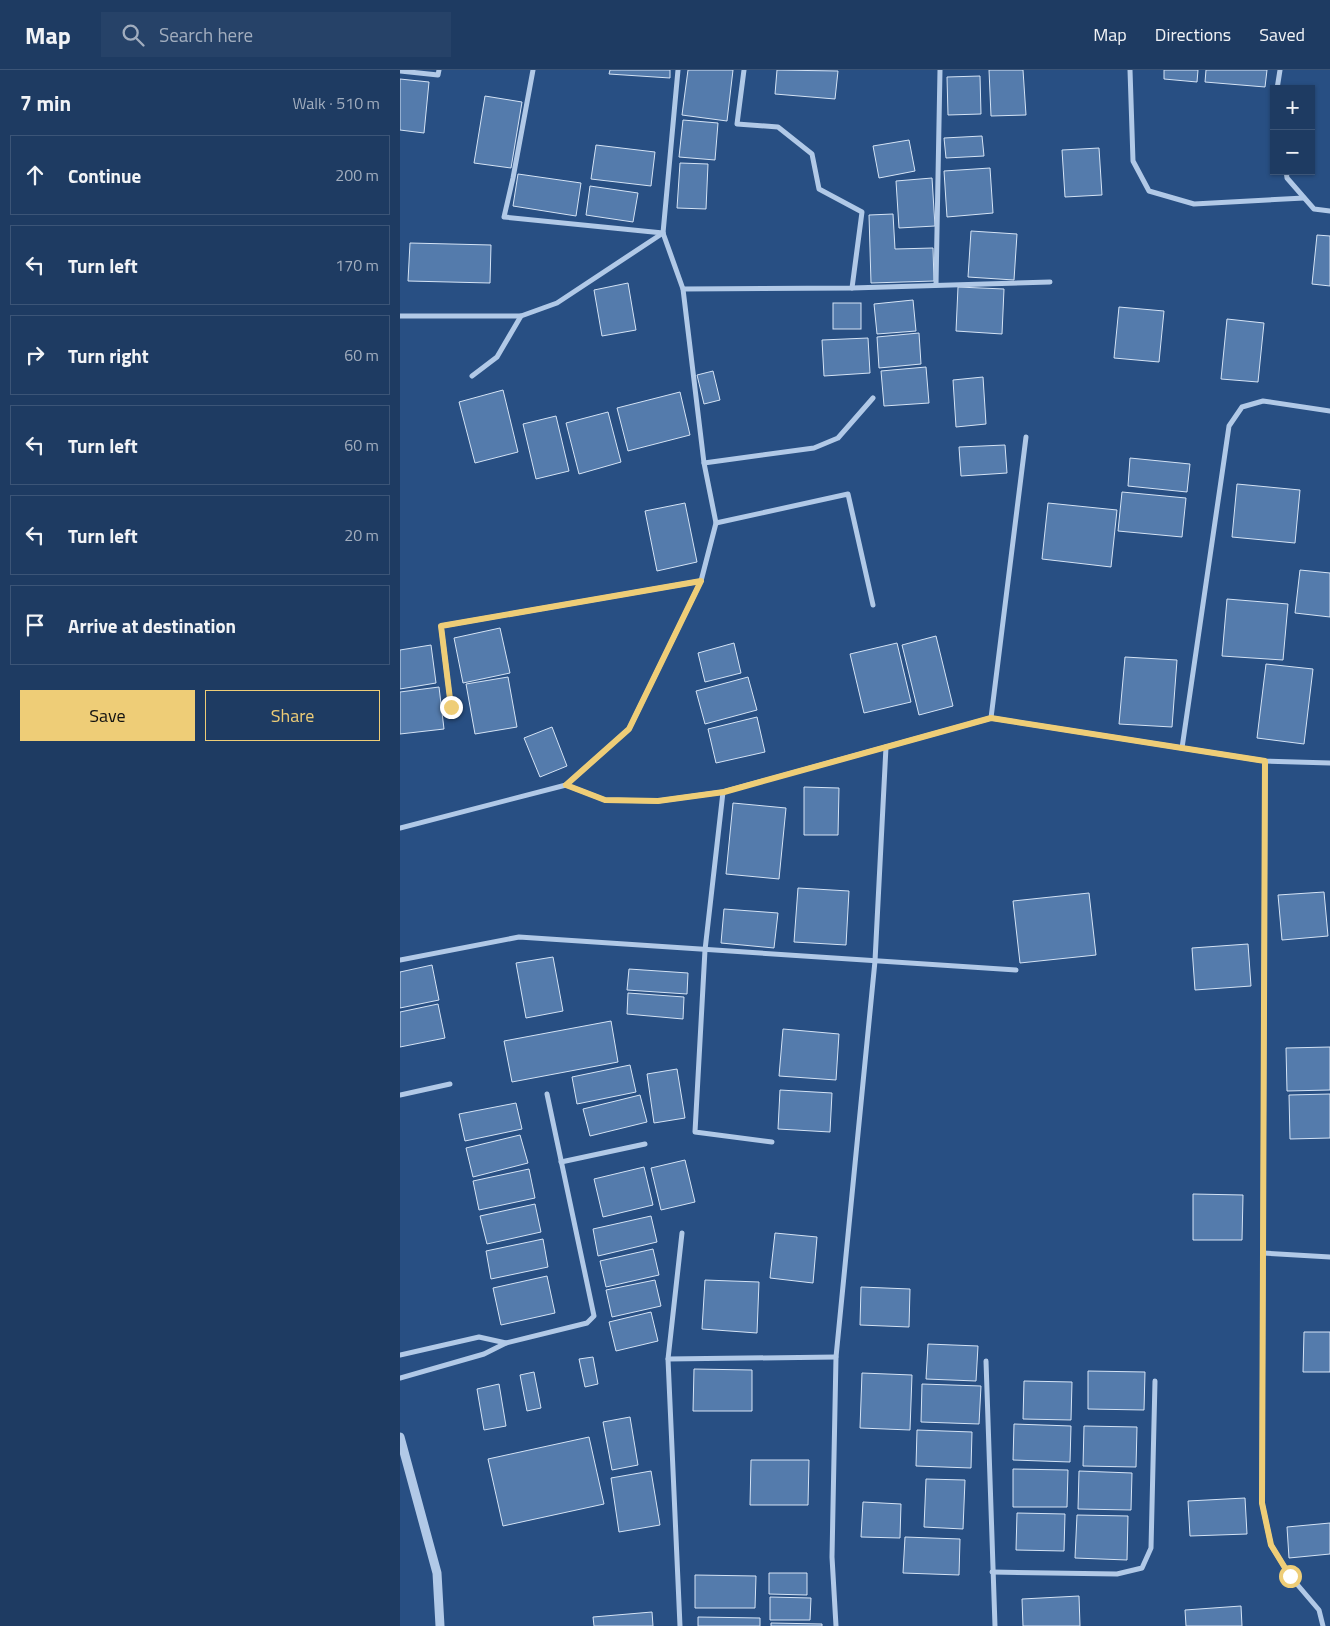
<!DOCTYPE html>
<meta charset="utf-8">
<style>
:root{--surface:#1e3b62;--page:#264268;--text:#f1f3f6;--muted:#a1adbe;--line:#3c5577;--accent:#eecd77}
body{margin:0;font-family:"Titillium Web",sans-serif;background:var(--page);color:var(--text)}
.controls{position:absolute;right:15px;top:15px;display:grid;overflow:hidden;border-radius:0px;box-shadow:0 1px 4px #0004}
.controls button{width:45px;height:45px;display:grid;place-items:center;padding:0;border:0;border-bottom:1px solid var(--line);background:var(--surface);color:var(--text);font:25px sans-serif}
.stop{position:absolute;width:15px;height:15px;margin:-11px;border:4px solid #eecd77;border-radius:50%;background:#fff}
.stop.end{background:#eecd77;border-color:#fff;box-shadow:0 1px 5px #0008}
.list{margin:0;padding:0;list-style:none}
h2{display:flex;justify-content:space-between;align-items:center;height:65px;margin:0;padding:0 20px;font-size:21px}
h2 small{font-size:16px;font-weight:400;color:var(--muted)}
.list li{display:grid;grid-template-columns:32px 1fr auto;gap:15px;align-items:center;box-sizing:border-box;height:80px;margin:0 10px 10px;padding:0 10px;border:1px solid var(--line);border-radius:0px}
.list b{display:block;font-size:19px;white-space:nowrap}
.list em{font-size:16px;font-style:normal;color:var(--muted)}
.actions{display:flex;gap:10px;padding:15px 20px}
.actions a{flex:1;padding:11px 0;border:1px solid var(--accent);border-radius:0px;text-align:center;font-size:18px;color:var(--accent)}
.actions .main{background:var(--accent);color:#111}
.icon{flex:none;width:28px;height:28px;fill:none;stroke:currentColor;stroke-width:2;stroke-linecap:round;stroke-linejoin:round}
.map{position:relative;flex:none;width:930px;height:1556px;overflow:hidden}
header{display:flex;align-items:center;gap:30px;box-sizing:border-box;height:70px;padding:0 25px;background:var(--surface);border-bottom:1px solid var(--line)}
header strong{font-size:24px}
nav{display:flex;gap:28px;margin-inline-start:auto;font-size:18px}
.search{width:350px;height:45px;background:var(--page);display:flex;align-items:center;gap:12px;box-sizing:border-box;padding:0 18px;border-radius:0px;color:var(--muted);font-size:19px}
main{display:flex}
aside{flex:1;background:var(--surface)}
.map>svg:first-child{display:block}
.building{fill:#547bac;stroke:#d4e3f5}
.lines{fill:none;stroke-linecap:round;stroke-linejoin:round}
.minor{stroke:#b1c9e7;stroke-width:5}
.tertiary{stroke:#b1c9e7;stroke-width:9}
.route{stroke:#eecd77;stroke-width:6}
</style>
<header>
<strong>Map</strong>
<div class="search"><svg class="icon" aria-label="search" viewBox="0 0 24 24"><circle cx="10" cy="10" r="6"/><path d="M15 15l6 6"/></svg>Search here</div>
<nav><a>Map</a><a>Directions</a><a>Saved</a></nav>
</header>
<main>
<aside>
<h2>7 min<small>Walk · 510 m</small></h2>
<ul class="list">
<li><svg class="icon" aria-label="ahead" viewBox="0 0 24 24"><path d="M12 20V5M6 11l6-6 6 6"/></svg><div><b>Continue</b></div><em>200 m</em></li>
<li><svg class="icon" aria-label="left" viewBox="0 0 24 24"><path d="M17 20v-9H6M10 6l-5 5 5 5"/></svg><div><b>Turn left</b></div><em>170 m</em></li>
<li><svg class="icon" aria-label="right" viewBox="0 0 24 24"><path d="M7 20v-9h11M14 6l5 5-5 5"/></svg><div><b>Turn right</b></div><em>60 m</em></li>
<li><svg class="icon" aria-label="left" viewBox="0 0 24 24"><path d="M17 20v-9H6M10 6l-5 5 5 5"/></svg><div><b>Turn left</b></div><em>60 m</em></li>
<li><svg class="icon" aria-label="left" viewBox="0 0 24 24"><path d="M17 20v-9H6M10 6l-5 5 5 5"/></svg><div><b>Turn left</b></div><em>20 m</em></li>
<li><svg class="icon" aria-label="arrive" viewBox="0 0 24 24"><path d="M6 21V4h12l-3 4 3 4H6"/></svg><div><b>Arrive at destination</b></div></li>
</ul>
<div class="actions"><a class="main">Save</a><a>Share</a></div>
</aside>
<div class="map">
<svg width="930" height="1556" viewBox="0 0 930 1556">
<rect width="100%" height="100%" fill="#284f83"/>
<!-- building -->
<g class="building">
<polygon points="210,0 270,0 270,8 209,4"/>
<polygon points="288,0 333,0 327,51 282,45"/>
<polygon points="377,0 438,1 435,29 375,24"/>
<polygon points="589,0 623,0 626,45 591,46"/>
<polygon points="764,0 798,0 797,12 764,9"/>
<polygon points="806,0 867,0 865,17 805,12"/>
<polygon points="580,6 581,44 548,45 547,7"/>
<polygon points="0,9 29,12 24,63 0,60"/>
<polygon points="85,26 122,32 111,98 74,93"/>
<polygon points="283,50 318,53 315,90 279,87"/>
<polygon points="582,66 584,86 546,88 544,68"/>
<polygon points="509,70 515,101 479,108 473,76"/>
<polygon points="196,75 255,82 251,116 191,109"/>
<polygon points="699,78 702,125 665,127 662,80"/>
<polygon points="280,93 308,94 306,139 277,138"/>
<polygon points="590,98 593,143 547,147 544,101"/>
<polygon points="118,104 181,113 176,146 113,136"/>
<polygon points="532,108 535,156 499,158 496,111"/>
<polygon points="190,116 238,123 233,152 186,145"/>
<polygon points="493,144 495,179 533,178 534,211 471,213 469,145"/>
<polygon points="571,161 617,164 614,210 568,207"/>
<polygon points="917,165 930,166 930,216 912,214"/>
<polygon points="10,173 91,175 90,213 8,211"/>
<polygon points="228,213 236,260 202,266 194,220"/>
<polygon points="558,217 604,219 602,264 556,261"/>
<polygon points="513,230 516,261 477,264 474,234"/>
<rect x="433" y="233" width="28" height="26"/>
<polygon points="719,237 764,241 759,292 714,288"/>
<polygon points="827,249 864,253 858,312 821,309"/>
<polygon points="519,263 521,294 479,298 477,267"/>
<polygon points="468,268 470,303 424,306 422,270"/>
<polygon points="526,297 529,333 484,336 481,301"/>
<polygon points="313,301 320,330 304,334 297,305"/>
<polygon points="583,307 586,354 556,357 553,310"/>
<polygon points="103,320 118,382 75,393 59,332"/>
<polygon points="280,322 290,365 228,381 217,338"/>
<polygon points="208,342 221,392 179,404 166,353"/>
<polygon points="156,346 169,401 136,409 123,354"/>
<polygon points="605,375 607,403 561,406 559,377"/>
<polygon points="730,388 790,394 787,422 728,416"/>
<polygon points="837,414 900,420 895,473 832,467"/>
<polygon points="722,422 786,428 782,467 718,461"/>
<polygon points="285,433 297,492 257,501 245,441"/>
<polygon points="648,433 717,440 711,497 642,489"/>
<polygon points="900,500 930,503 930,547 895,543"/>
<polygon points="827,529 888,534 883,590 822,586"/>
<polygon points="100,558 110,603 63,613 54,568"/>
<polygon points="536,566 553,636 519,645 502,575"/>
<polygon points="334,573 341,603 305,612 298,583"/>
<polygon points="497,573 511,632 464,643 450,584"/>
<polygon points="31,575 36,613 0,619 0,580"/>
<polygon points="725,587 777,590 772,657 719,654"/>
<polygon points="866,594 913,599 904,674 857,668"/>
<polygon points="108,607 117,657 75,664 66,614"/>
<polygon points="348,607 357,640 305,654 296,621"/>
<polygon points="39,617 44,659 0,664 0,622"/>
<polygon points="357,647 365,682 316,693 308,659"/>
<polygon points="152,657 167,696 140,707 124,668"/>
<polygon points="404,717 439,718 438,765 404,765"/>
<polygon points="333,733 386,738 379,809 326,804"/>
<polygon points="398,818 449,821 446,875 394,872"/>
<polygon points="924,822 928,866 882,870 878,825"/>
<polygon points="689,823 696,885 620,893 613,831"/>
<polygon points="324,839 378,843 374,878 321,873"/>
<polygon points="848,874 851,916 795,920 792,878"/>
<polygon points="153,887 163,941 126,948 116,893"/>
<polygon points="32,895 39,930 0,938 0,902"/>
<polygon points="229,899 288,903 287,924 227,920"/>
<polygon points="228,923 284,927 283,949 227,944"/>
<polygon points="38,934 45,968 0,977 0,942"/>
<polygon points="211,951 218,992 112,1012 104,971"/>
<polygon points="383,959 439,964 436,1010 379,1006"/>
<polygon points="930,977 930,1020 887,1021 886,978"/>
<polygon points="230,995 236,1022 177,1034 172,1007"/>
<polygon points="277,999 285,1048 254,1053 247,1004"/>
<polygon points="380,1020 432,1023 430,1062 378,1059"/>
<polygon points="930,1024 930,1068 890,1069 889,1025"/>
<polygon points="240,1025 247,1052 190,1066 183,1039"/>
<polygon points="116,1033 122,1059 65,1071 59,1044"/>
<polygon points="120,1065 128,1093 73,1107 66,1078"/>
<polygon points="285,1090 295,1132 261,1140 251,1098"/>
<polygon points="244,1097 253,1135 203,1147 194,1109"/>
<polygon points="129,1099 135,1128 79,1140 73,1111"/>
<polygon points="793,1124 843,1125 842,1170 793,1170"/>
<polygon points="135,1134 141,1162 87,1174 80,1146"/>
<polygon points="251,1146 257,1172 198,1186 193,1159"/>
<polygon points="375,1163 417,1167 413,1213 370,1208"/>
<polygon points="143,1169 148,1197 91,1209 86,1181"/>
<polygon points="253,1179 259,1205 206,1217 200,1191"/>
<polygon points="147,1206 155,1243 101,1255 93,1218"/>
<polygon points="255,1210 261,1236 212,1247 206,1220"/>
<polygon points="305,1210 359,1212 357,1263 302,1259"/>
<polygon points="461,1217 510,1219 509,1257 460,1255"/>
<polygon points="251,1242 258,1271 216,1281 209,1252"/>
<polygon points="904,1262 930,1262 930,1302 903,1302"/>
<polygon points="528,1274 578,1276 576,1311 526,1309"/>
<polygon points="193,1287 198,1314 185,1317 179,1289"/>
<polygon points="294,1299 352,1300 352,1341 293,1341"/>
<polygon points="688,1301 745,1302 744,1340 688,1339"/>
<polygon points="134,1302 141,1338 127,1341 120,1305"/>
<polygon points="462,1303 512,1305 510,1360 460,1358"/>
<polygon points="624,1311 672,1312 671,1350 623,1349"/>
<polygon points="99,1314 106,1356 84,1360 77,1319"/>
<polygon points="522,1314 581,1316 579,1354 521,1352"/>
<polygon points="230,1347 238,1395 212,1400 203,1352"/>
<polygon points="614,1354 671,1356 670,1392 613,1390"/>
<polygon points="684,1356 737,1357 736,1397 683,1396"/>
<polygon points="517,1360 572,1362 571,1398 516,1396"/>
<polygon points="189,1367 204,1434 103,1456 88,1389"/>
<polygon points="351,1390 409,1390 408,1435 350,1435"/>
<polygon points="613,1399 668,1400 667,1437 613,1437"/>
<polygon points="251,1401 260,1455 219,1462 211,1408"/>
<polygon points="679,1401 732,1403 731,1440 678,1439"/>
<polygon points="526,1409 565,1410 563,1459 524,1457"/>
<polygon points="845,1428 847,1464 790,1466 788,1431"/>
<polygon points="463,1432 501,1434 500,1468 461,1467"/>
<polygon points="617,1443 665,1444 664,1481 616,1480"/>
<polygon points="677,1445 728,1446 727,1490 675,1488"/>
<polygon points="930,1453 930,1484 889,1488 887,1457"/>
<polygon points="505,1467 560,1469 559,1505 503,1503"/>
<polygon points="369,1503 407,1503 407,1525 369,1524"/>
<polygon points="295,1505 356,1506 355,1538 295,1538"/>
<polygon points="679,1526 680,1556 623,1556 622,1529"/>
<polygon points="370,1527 411,1528 410,1550 370,1550"/>
<polygon points="841,1536 842,1556 786,1556 785,1540"/>
<polygon points="252,1542 253,1556 194,1556 193,1547"/>
<polygon points="298,1547 360,1548 360,1556 298,1556"/>
<polygon points="371,1553 422,1554 422,1556 371,1556"/>
</g>
<g class="lines">
<!-- minor -->
<g class="minor">
<polyline points="133,0 113,108 104,147 263,163"/>
<polyline points="344,0 337,54 378,57 412,84 419,119 462,142 452,218"/>
<polyline points="730,0 733,91 749,121 794,134 904,128"/>
<polyline points="0,1 38,5 39,0"/>
<polyline points="877,19 880,0"/>
<polyline points="874,50 874,52"/>
<polyline points="886,101 887,108 914,139 930,141"/>
<polyline points="536,215 540,0"/>
<polyline points="283,219 452,218 650,212"/>
<polyline points="0,246 121,246 157,233 263,163"/>
<polyline points="72,306 97,287 121,246"/>
<polyline points="304,393 414,378 438,368 473,328"/>
<polyline points="316,453 448,424 473,535"/>
<polyline points="51,637 41,556 301,511"/>
<polyline points="591,648 626,367"/>
<polyline points="782,678 829,356 842,337 863,331 930,341"/>
<polyline points="865,691 862,1433 871,1475 890,1506 919,1540 923,1556"/>
<polyline points="166,715 229,659 301,511 316,453 304,393 283,219 263,163 278,0"/>
<polyline points="323,722 305,880 295,1062 372,1072"/>
<polyline points="0,758 166,715 205,730 258,731 323,722 591,648 865,691 930,693"/>
<polyline points="0,890 119,867 616,900"/>
<polyline points="0,1025 50,1014"/>
<polyline points="161,1092 245,1074"/>
<polyline points="863,1183 930,1187"/>
<polyline points="0,1285 79,1267 106,1273"/>
<polyline points="268,1289 436,1287"/>
<polyline points="586,1291 595,1556"/>
<polyline points="0,1308 84,1284 106,1273 187,1253 194,1246 147,1024"/>
<polyline points="592,1502 717,1504 742,1498 751,1478 755,1311"/>
<polyline points="280,1556 268,1289 282,1163"/>
<polyline points="436,1556 432,1487 436,1287 475,891 486,677"/>
</g>
<!-- tertiary -->
<polyline class="tertiary" points="0,1367 37,1503 40,1556"/>
</g>
<g class="lines">
<!-- route -->
<polyline class="route" points="51,637 41,556 301,511 229,659 166,715 205,730 258,731 324,722 591,648 865,691 862,1433 871,1475 890,1506"/>
</g>
</svg>
<div class="controls">
<button>+</button>
<button>−</button>
</div>
<div class="stop" style="left:890px;top:1506px"></div>
<div class="stop end" style="left:51px;top:637px"></div>
</div>
</main>
